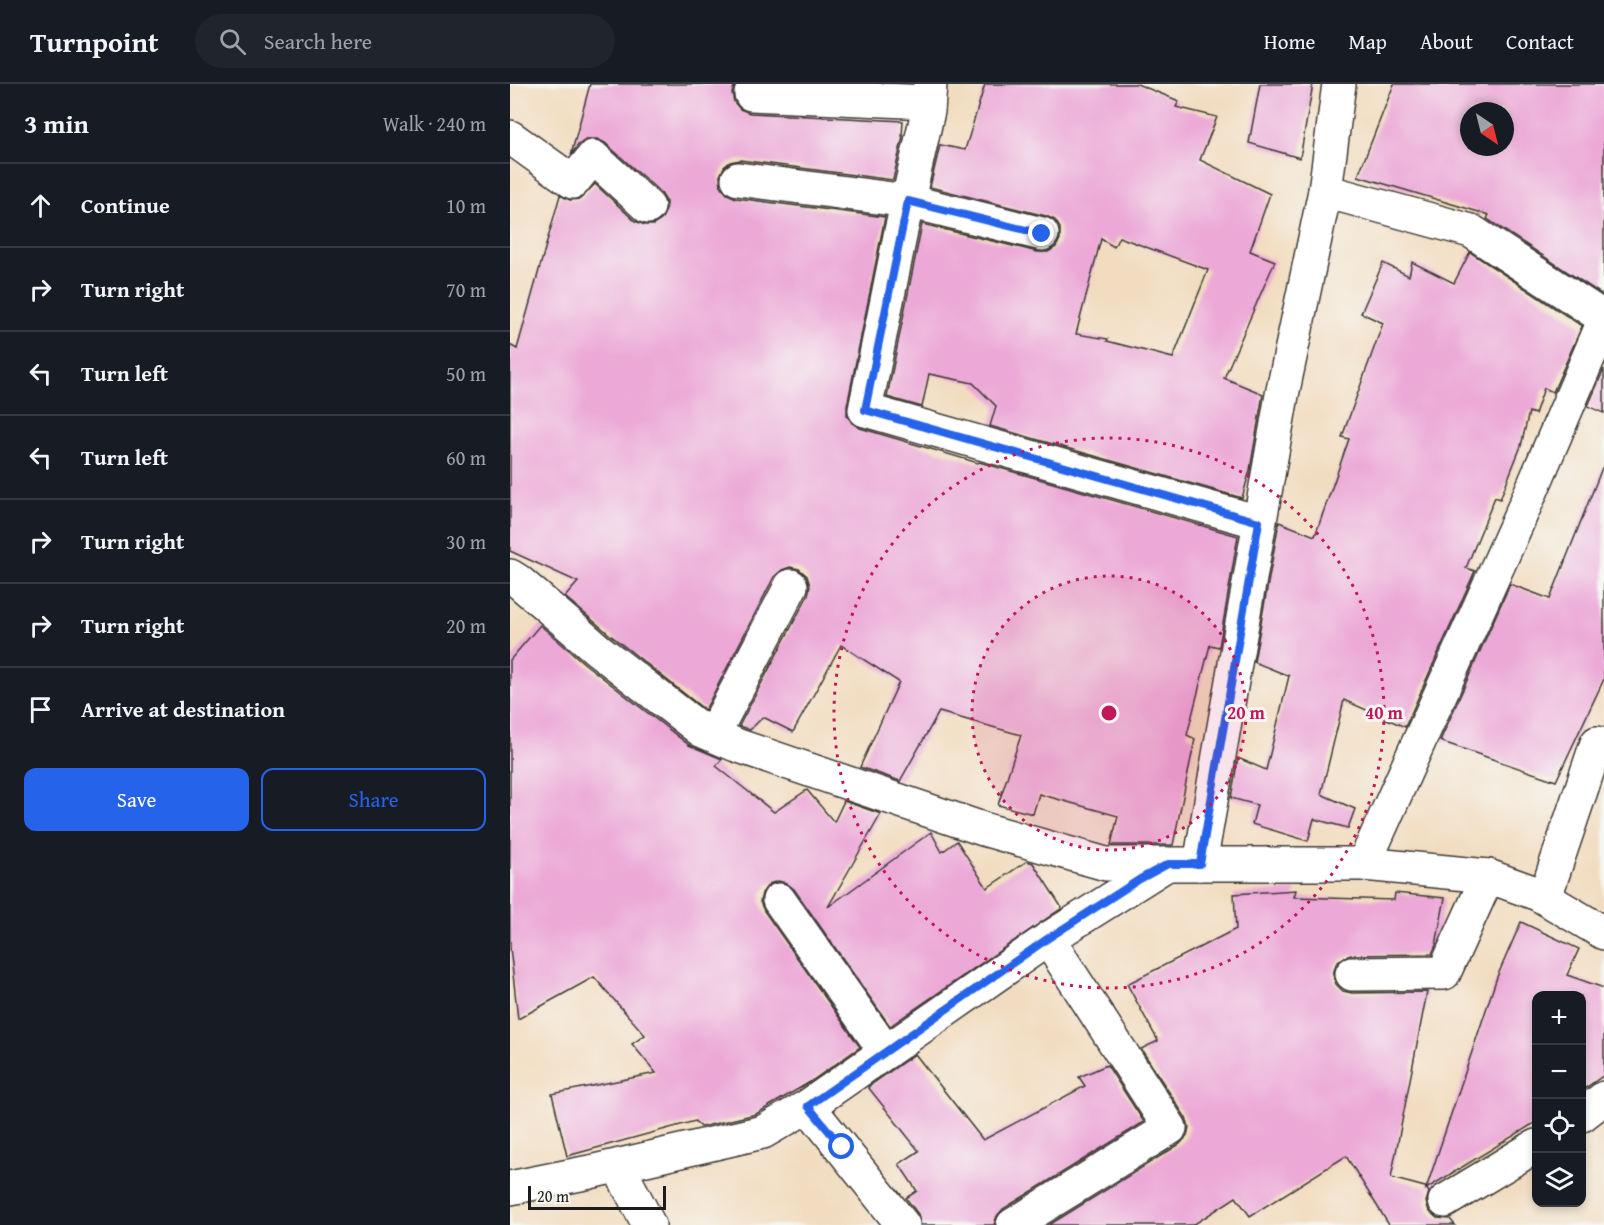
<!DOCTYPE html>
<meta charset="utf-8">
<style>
:root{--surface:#171b24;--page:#20242c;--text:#f1f3f6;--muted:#9ea1a6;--line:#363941;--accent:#2563eb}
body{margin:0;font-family:"Gentium Book Plus",serif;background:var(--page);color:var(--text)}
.controls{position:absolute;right:18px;bottom:18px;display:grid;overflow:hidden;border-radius:12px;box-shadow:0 3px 9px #0003}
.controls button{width:54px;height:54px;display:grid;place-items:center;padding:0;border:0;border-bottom:2px solid var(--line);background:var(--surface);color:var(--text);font:30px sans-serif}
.compass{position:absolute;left:950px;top:18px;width:54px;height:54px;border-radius:50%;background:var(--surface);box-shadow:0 3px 9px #0003;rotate:145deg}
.scale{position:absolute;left:18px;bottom:15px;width:138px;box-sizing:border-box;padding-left:6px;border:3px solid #1c1c1c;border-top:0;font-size:16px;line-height:21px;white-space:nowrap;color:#1c1c1c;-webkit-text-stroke:4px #f6f6f2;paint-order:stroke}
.stop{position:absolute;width:18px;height:18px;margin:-14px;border:4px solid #2563eb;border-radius:50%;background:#fff}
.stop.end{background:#2563eb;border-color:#fff;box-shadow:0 2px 6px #0008}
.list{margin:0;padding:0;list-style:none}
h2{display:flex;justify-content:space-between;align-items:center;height:78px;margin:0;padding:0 24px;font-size:26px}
h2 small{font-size:20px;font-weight:400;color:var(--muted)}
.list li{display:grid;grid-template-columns:39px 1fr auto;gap:18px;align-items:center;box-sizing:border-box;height:84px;padding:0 24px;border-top:2px solid var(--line)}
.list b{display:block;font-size:22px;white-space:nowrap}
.list em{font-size:20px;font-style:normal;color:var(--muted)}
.actions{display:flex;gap:12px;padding:18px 24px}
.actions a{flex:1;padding:14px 0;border:2px solid var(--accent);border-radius:12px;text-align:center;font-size:21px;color:var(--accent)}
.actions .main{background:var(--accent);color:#fff}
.icon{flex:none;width:33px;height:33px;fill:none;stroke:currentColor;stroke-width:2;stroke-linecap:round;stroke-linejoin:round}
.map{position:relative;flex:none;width:1094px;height:1141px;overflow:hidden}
header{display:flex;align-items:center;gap:36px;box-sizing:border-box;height:84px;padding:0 30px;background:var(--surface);border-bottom:2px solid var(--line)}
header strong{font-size:28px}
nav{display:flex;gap:33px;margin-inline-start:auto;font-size:21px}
.search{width:420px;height:54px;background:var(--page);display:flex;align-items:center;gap:15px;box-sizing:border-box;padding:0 21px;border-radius:33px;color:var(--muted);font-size:22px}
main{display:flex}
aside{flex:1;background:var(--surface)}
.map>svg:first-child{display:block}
.building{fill:#eca9d7;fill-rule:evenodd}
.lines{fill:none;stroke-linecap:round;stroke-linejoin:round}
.minor-casing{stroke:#3c3934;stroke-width:36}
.minor{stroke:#fff;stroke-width:33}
.route{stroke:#2563eb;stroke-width:8}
.ring{fill:none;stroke:#c2185b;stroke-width:3;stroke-dasharray:3 6}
.centre{fill:#c2185b;stroke:#f6f6f2;stroke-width:3}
.ring-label{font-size:18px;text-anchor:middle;font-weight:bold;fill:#c2185b;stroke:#f6f6f2;stroke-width:6;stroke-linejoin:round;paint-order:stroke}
</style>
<header>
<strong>Turnpoint</strong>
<div class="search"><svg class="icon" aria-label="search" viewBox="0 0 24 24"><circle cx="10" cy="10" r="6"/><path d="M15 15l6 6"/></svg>Search here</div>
<nav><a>Home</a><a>Map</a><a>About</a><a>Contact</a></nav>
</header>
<main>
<aside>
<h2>3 min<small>Walk · 240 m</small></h2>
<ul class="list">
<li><svg class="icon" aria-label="ahead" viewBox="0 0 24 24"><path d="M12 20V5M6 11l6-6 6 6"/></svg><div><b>Continue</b></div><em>10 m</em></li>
<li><svg class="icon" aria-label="right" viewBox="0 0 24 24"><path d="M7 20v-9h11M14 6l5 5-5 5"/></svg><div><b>Turn right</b></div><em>70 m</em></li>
<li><svg class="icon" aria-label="left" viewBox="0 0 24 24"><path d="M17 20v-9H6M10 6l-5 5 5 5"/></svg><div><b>Turn left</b></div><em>50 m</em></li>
<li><svg class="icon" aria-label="left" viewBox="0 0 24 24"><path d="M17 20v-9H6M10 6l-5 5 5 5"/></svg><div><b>Turn left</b></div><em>60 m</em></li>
<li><svg class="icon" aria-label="right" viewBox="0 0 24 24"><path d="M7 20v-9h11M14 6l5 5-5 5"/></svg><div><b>Turn right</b></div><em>30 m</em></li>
<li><svg class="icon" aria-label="right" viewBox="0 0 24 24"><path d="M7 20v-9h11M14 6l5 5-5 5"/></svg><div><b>Turn right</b></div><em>20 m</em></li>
<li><svg class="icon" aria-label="arrive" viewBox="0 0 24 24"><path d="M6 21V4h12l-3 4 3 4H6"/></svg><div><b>Arrive at destination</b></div></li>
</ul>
<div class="actions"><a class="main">Save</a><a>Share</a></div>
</aside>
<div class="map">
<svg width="1094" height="1141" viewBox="0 0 1094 1141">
<rect width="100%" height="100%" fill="#f6f6f2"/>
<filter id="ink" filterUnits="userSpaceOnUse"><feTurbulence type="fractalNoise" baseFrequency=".0167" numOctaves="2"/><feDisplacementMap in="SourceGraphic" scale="12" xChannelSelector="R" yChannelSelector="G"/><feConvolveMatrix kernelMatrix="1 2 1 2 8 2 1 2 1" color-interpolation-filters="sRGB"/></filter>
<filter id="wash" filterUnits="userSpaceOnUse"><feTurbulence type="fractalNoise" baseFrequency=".008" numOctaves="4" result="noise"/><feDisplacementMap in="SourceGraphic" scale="24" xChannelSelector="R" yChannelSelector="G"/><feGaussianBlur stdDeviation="1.35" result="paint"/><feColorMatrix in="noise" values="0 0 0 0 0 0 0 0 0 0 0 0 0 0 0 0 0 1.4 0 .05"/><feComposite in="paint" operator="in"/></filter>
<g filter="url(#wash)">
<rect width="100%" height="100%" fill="#f2dcbf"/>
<g id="blocks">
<!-- building -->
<g class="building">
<polygon points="80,0 225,0 222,9 224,18 230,25 240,29 393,37 392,52 393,52 383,96 230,76 220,78 214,83 210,92 211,103 217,110 226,114 375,133 337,322 337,331 342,339 350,344 468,379 469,378 728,452 709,563 700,561 677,651 685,655 663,761 601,761 608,732 529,710 523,730 488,721 511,651 429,628 390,697 350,683 389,598 331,561 283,648 253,633 240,646 229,642 298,511 300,502 297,492 289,485 280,483 272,486 264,493 195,626 99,550 55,513 68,498 0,467 0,261 7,265 50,111 60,116 70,115 85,100 125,137 135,141 143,141 151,136 156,126 156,117 151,109 95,59 87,55 77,55 68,61 61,71"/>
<path d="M475,0H627L669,17L666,23L707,33L690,76L760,110L740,167L765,177L714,294L753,310L740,386L732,414L480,342L486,322L463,299L419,290L412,323L377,313L412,140L528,168H538L546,163L550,155V144L545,136L536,132L420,103L430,61L455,66ZM609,153L698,186L663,274L597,257L598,255L566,250L591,155L604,163Z"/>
<polygon points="750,0 803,0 790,74 739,59"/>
<path d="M884,0H1094V212L977,135L979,131L848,92ZM959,27H995V63H959Z"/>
<polygon points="960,168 1072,242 1043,308 1034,304 1025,330 1019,328 1011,362 990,415 985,413 956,484 965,487 895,643 834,616 811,710 845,725 838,744 804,735 798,757 742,740 747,721 721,714 728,674 756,686 779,592 744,578 769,438 805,452 839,355 832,353 873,239 851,229 873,179 899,192 902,178 944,199"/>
<polygon points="1094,285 1094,329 1078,322"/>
<polygon points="1092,384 1094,384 1094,595 1046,697 930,657 1000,500 1040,515"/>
<polygon points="30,541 75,580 179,661 212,675 206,682 264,728 297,706 324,738 334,717 371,730 318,823 421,748 432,768 447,757 477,804 517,777 523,779 552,824 380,942 284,805 276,799 268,797 259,800 252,809 250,818 254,827 350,963 300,998 246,1030 191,1043 185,1037 57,1072 42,1010 146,989 122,960 135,951 84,893 8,935 0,863 0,576"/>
<polygon points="786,806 784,813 884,816 885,809 935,814 926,861 922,870 841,871 833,874 826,880 823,891 826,900 833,907 842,909 917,908 881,1094 915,1103 919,1108 916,1118 919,1127 927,1134 940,1135 945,1141 879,1141 836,1072 740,1132 726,1113 683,1141 539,1141 670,1060 677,1052 679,1043 676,1034 631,965 648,957 617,900 726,845 724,810"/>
<polygon points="1011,838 1069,865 1057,891 1094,904 1094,991 1071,1007 1071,912 1026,912 1026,1038 916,1105 987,893"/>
<polygon points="405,970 473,1056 575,1002 569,993 597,981 634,1038 493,1125 487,1132 484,1141 411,1141 408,1130 396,1114 407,1107 389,1080 409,1067 358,1003"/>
</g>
</g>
</g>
<g filter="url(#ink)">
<use href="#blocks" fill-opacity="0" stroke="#3c3934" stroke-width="1.5"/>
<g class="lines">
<defs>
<g id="minor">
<polyline points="420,0 418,27 391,147 355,326 749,438"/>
<polyline points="241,10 418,18"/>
<polyline points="0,53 63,98 83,73 138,123"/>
<polyline points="228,95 398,117 532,150"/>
<polyline points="815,107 961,147 1094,234"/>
<polyline points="0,492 8,497 87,565 191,646 226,661 473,745 596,780 854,780 978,792 1028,810 1094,849"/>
<polyline points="203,651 281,502"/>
<polyline points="690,780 772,311 815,107 829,0"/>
<polyline points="854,780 1017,417 1094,237"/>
<polyline points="1035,813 1087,659"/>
<polyline points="269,816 376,968"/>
<polyline points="842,890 934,889 978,792"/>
<polyline points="298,1022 393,1141"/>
<polyline points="1072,1031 1094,1014"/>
<polyline points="108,1082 139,1141"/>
<polyline points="0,1104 80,1088 253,1048 298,1022 538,855 657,780"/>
<polyline points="935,1117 1026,1062"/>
<polyline points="503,1141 660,1044 538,855"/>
</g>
</defs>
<!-- minor casing -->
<use href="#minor" class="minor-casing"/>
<!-- minor -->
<use href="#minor" class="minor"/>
</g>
</g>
<g class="lines" filter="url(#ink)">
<!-- route -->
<polyline class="route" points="332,1063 298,1022 537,855 630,795 658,780 690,780 749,438 355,326 398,117 532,150"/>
</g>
<!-- distance rings -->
<circle cx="599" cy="629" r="137" fill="#c2185b" fill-opacity=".12"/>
<g class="ring">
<circle cx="599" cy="629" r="137"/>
<circle cx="599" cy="629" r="275"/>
</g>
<circle cx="599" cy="629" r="9" class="centre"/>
<g class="ring-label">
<text x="736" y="635">20 m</text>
<text x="874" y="635">40 m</text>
</g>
</svg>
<div class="controls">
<button>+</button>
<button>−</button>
<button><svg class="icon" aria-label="locate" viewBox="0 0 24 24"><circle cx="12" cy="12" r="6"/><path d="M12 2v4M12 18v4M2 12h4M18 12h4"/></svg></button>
<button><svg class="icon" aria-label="layers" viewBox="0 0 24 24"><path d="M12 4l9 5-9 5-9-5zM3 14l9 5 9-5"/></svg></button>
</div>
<svg class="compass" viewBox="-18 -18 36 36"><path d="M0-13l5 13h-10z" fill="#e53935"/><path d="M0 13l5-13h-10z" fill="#9ea1a6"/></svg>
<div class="scale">20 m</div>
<div class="stop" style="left:332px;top:1063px"></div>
<div class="stop end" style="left:532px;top:150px"></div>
</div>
</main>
